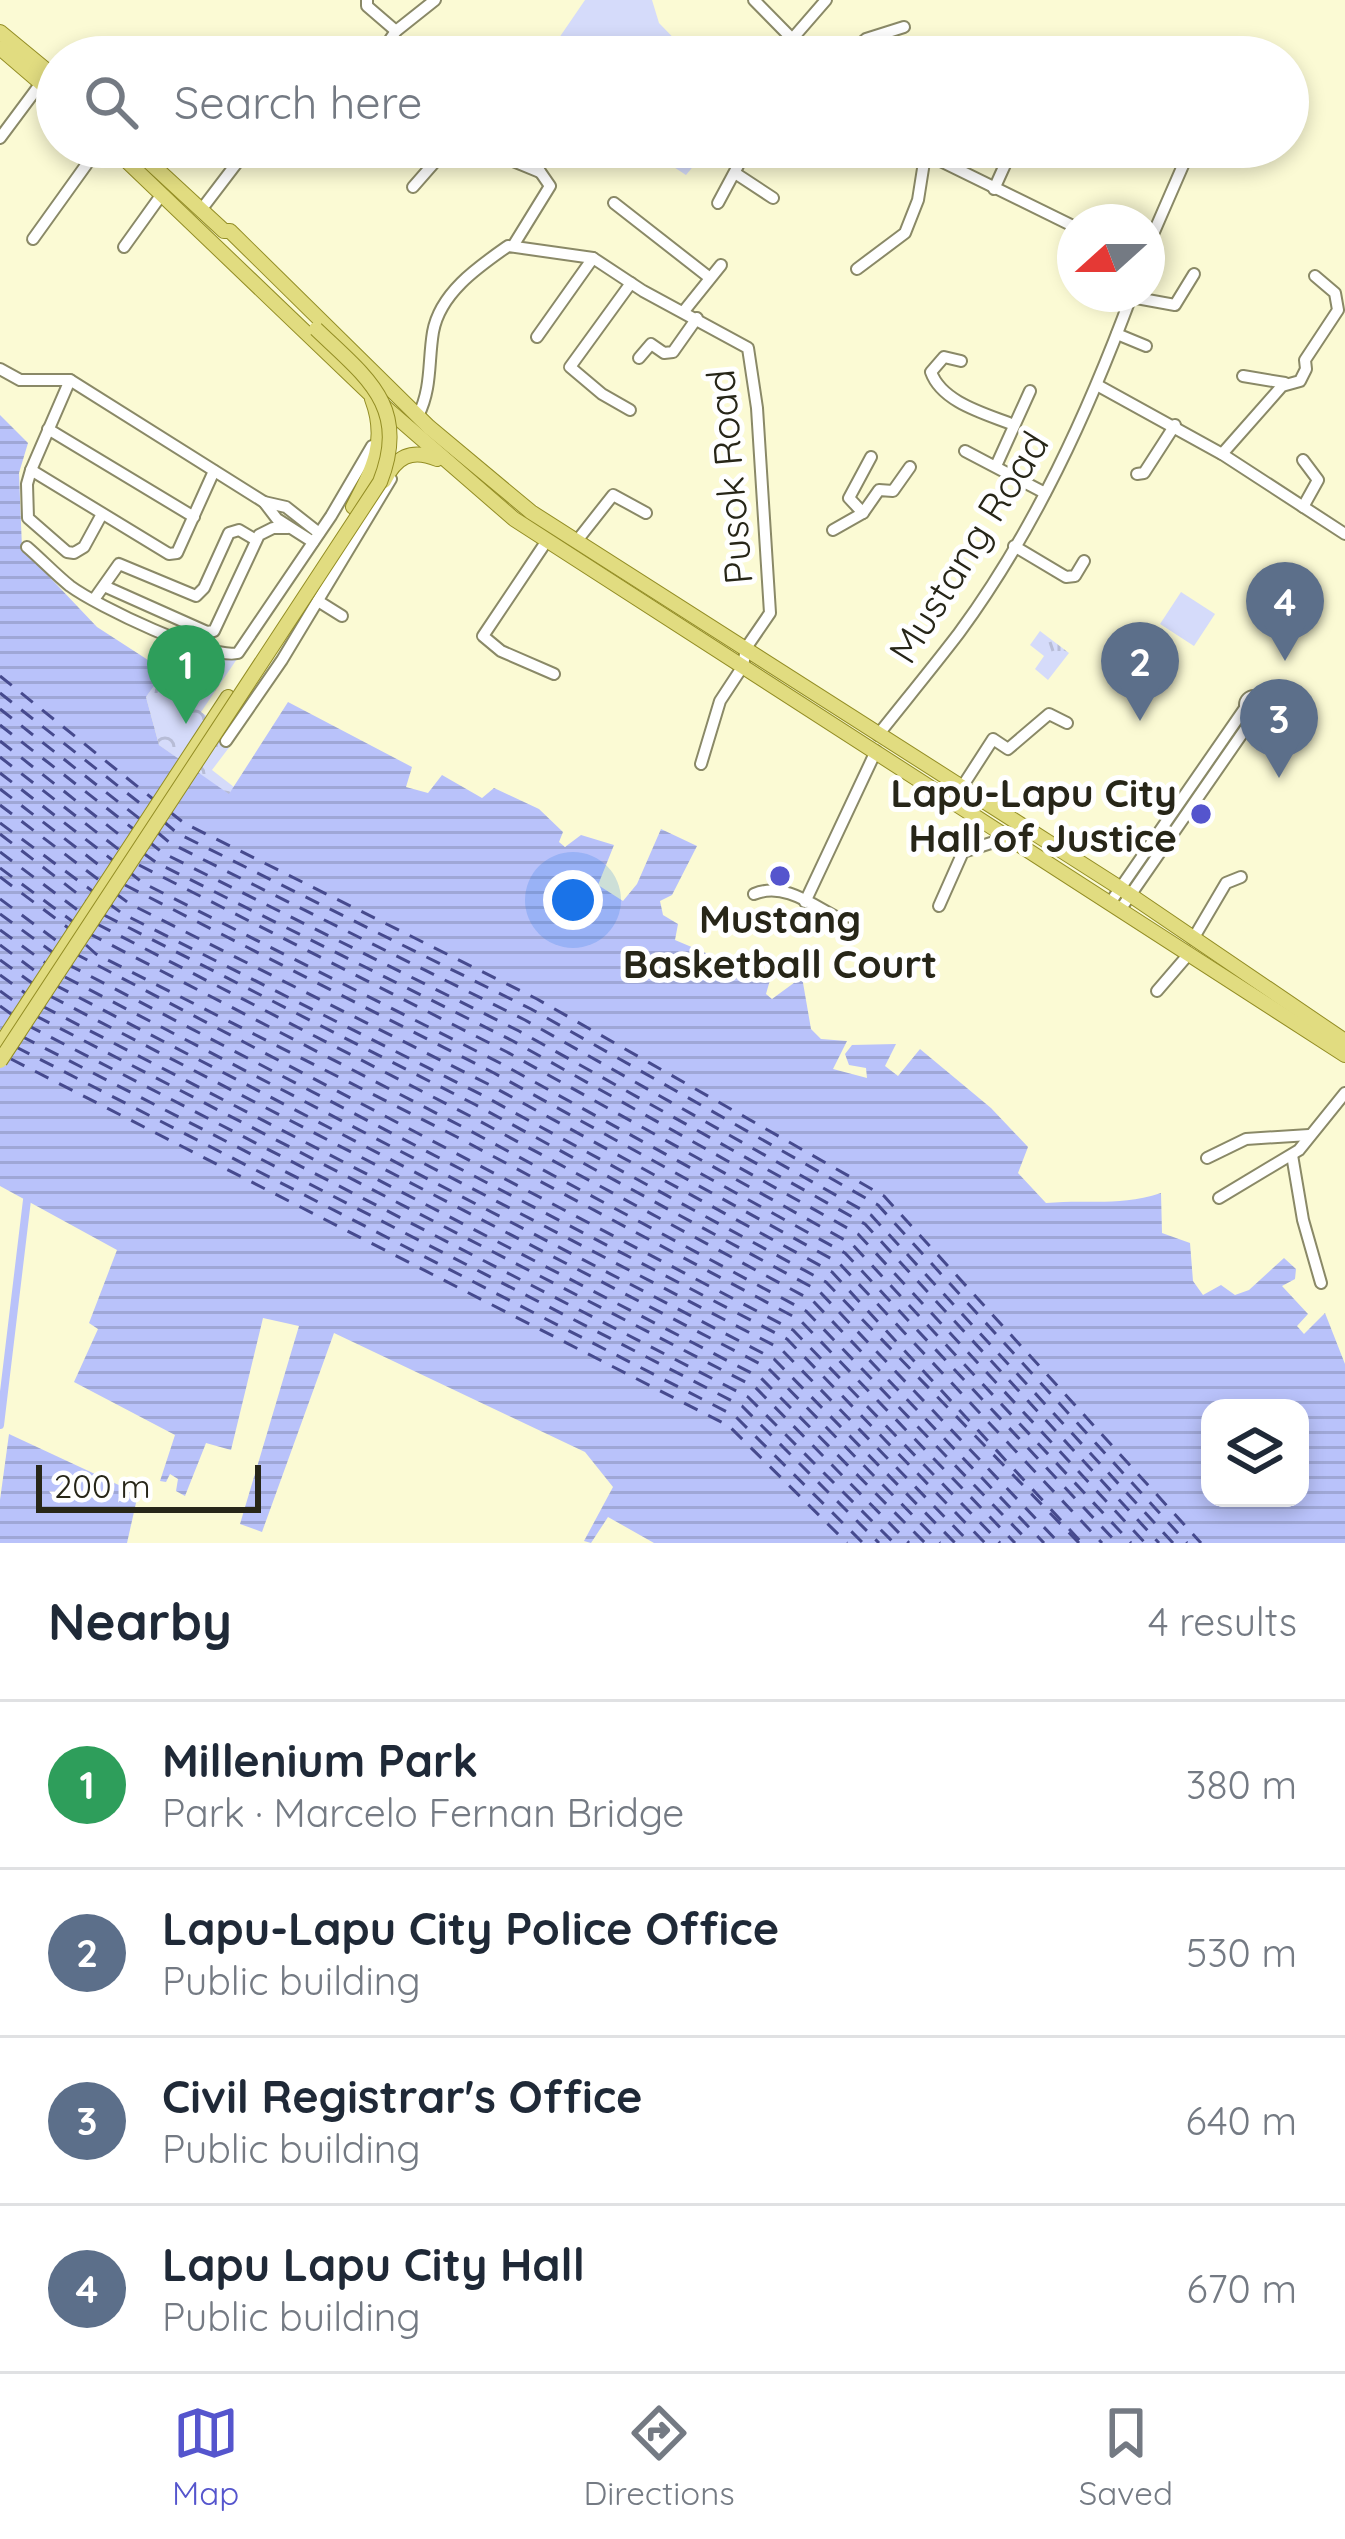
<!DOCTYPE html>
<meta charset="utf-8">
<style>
:root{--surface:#fff;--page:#f2f2f3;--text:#1f2937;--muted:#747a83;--line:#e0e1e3;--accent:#5555cd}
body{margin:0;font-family:Quicksand,sans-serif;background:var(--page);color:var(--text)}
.controls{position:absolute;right:36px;bottom:36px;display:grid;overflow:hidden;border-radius:24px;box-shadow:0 6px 18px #0003}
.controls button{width:108px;height:108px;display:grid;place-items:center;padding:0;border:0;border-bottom:3px solid var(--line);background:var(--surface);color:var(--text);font:60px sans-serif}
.compass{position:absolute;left:1057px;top:204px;width:108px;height:108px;border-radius:50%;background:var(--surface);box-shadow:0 6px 18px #0003;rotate:249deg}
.scale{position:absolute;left:36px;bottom:30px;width:225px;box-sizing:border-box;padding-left:12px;border:6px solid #272618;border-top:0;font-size:33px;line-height:42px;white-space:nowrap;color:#272618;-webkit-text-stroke:9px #fff;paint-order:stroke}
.you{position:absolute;left:573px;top:900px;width:42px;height:42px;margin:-30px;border:9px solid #fff;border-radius:50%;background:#1a73e8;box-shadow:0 0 0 18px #1a73e833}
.badge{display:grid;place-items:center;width:78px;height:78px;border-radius:50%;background:var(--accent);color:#fff;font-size:39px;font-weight:700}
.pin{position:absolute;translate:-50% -99px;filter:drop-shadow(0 3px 6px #0008)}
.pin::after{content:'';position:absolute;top:63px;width:42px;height:36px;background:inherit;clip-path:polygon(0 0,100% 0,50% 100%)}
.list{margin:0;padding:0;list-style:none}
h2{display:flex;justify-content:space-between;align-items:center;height:156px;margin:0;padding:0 48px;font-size:51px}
h2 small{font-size:39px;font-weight:400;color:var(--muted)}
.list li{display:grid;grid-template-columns:78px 1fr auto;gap:36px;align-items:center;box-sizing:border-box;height:168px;padding:0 48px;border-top:3px solid var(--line)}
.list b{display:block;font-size:45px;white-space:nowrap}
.list p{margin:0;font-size:39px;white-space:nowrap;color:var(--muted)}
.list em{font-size:39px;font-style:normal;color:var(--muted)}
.icon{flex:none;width:66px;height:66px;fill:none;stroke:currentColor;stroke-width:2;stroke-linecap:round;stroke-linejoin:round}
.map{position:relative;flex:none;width:1345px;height:1543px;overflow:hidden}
.search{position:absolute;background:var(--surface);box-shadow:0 6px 18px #0003;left:36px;right:36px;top:36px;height:132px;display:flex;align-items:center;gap:30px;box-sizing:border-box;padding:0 42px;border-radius:66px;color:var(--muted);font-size:45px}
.sheet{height:828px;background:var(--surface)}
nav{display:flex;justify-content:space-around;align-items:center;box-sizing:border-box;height:168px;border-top:3px solid var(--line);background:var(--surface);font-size:33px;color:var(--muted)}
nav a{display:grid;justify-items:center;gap:6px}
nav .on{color:var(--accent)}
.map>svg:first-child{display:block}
.grass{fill:url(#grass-tufts)}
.forest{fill:url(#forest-crowns)}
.pitch{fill:#d5dbfa}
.water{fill:url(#water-rules);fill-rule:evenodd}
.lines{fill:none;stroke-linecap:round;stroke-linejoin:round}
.canal{stroke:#b9c2fa;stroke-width:8}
.ferry{stroke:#464a8e;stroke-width:3;stroke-dasharray:15 12;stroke-linecap:butt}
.minor-casing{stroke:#8a8967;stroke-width:14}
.major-casing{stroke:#938d24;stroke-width:16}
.minor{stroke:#fff;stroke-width:10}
.major{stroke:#e1dc80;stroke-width:14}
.major-bridge-casing{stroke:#938d24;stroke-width:16;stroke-linecap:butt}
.major-bridge{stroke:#e1dc80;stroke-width:14}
.poi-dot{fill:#5555cd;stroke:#fff;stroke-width:4.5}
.labels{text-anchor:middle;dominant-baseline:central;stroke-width:10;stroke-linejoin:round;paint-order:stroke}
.street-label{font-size:39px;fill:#272618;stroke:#fff}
.poi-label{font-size:39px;font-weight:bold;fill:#272618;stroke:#fff;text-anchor:end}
</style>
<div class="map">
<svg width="1345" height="1543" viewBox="0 0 1345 1543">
<defs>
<pattern id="grass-tufts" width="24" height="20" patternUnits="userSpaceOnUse" patternTransform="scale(3)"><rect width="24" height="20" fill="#d5dbfa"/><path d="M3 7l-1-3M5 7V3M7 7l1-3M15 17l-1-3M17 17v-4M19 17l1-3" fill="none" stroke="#b7bcd6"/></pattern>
<pattern id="forest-crowns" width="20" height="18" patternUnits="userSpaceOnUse" patternTransform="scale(3)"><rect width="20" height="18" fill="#d5dbfa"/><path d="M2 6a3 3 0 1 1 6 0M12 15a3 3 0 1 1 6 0" fill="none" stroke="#b7bcd6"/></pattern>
<pattern id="water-rules" width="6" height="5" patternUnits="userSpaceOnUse" patternTransform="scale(3)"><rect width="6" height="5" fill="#b9c2fa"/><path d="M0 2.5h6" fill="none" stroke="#9fa7d6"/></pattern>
</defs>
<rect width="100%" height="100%" fill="#fbfad4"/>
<!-- grass -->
<polygon class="grass" points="1040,631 1069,653 1048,680 1035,669 1044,656 1030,645"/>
<!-- forest -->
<polygon class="forest" points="241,653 201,712 237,737 212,770 234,787 229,795 159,745 146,697 165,671 196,682 215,654"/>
<!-- pitch -->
<g class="pitch">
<polygon points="585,0 652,0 659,23 692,57 546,57"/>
<polygon points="643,147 709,147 686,175"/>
<polygon points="1181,592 1215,614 1194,646 1160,624"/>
</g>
<!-- water -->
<g class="water">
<path d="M0,415L28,443L19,473L22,548L97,627L165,671L146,697L159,745L229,794L288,702L412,767L406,787L428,793L442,775L482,798L494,788L539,809L563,832L559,842L565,847L581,835L614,845L598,885L623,901L637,884L661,829L697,846L672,895L660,901L663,915L678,924L675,940L770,980L766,994L772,999L802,977L811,1029L821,1039L847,1041L833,1069L867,1078L866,1068L849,1065L845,1054L852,1045L896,1044L885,1066L898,1076L920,1049L991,1108L1028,1147L1018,1173L1046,1203C1091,1199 1117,1207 1161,1193L1162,1233L1190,1243L1193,1281L1203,1295L1221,1285L1235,1295L1249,1290L1284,1258L1296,1269L1295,1279L1282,1286L1308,1314L1297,1326L1304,1334L1325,1313L1345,1364V1543H654L608,1517L591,1543L584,1541L613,1487L585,1452L334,1333L262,1532L240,1524L299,1326L263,1318L231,1450L206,1443L185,1496L176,1491L178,1479L170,1474L166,1482L160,1481L175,1435L74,1382L98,1329L89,1323L117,1250L0,1186ZM1210,1408H1300V1498H1210Z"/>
<polygon points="9,1434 138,1494 127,1543 0,1543 0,1500"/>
</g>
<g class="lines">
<!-- canal -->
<polyline class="canal" points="0,1425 27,1200"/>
<!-- ferry -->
<g class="ferry">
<polyline points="0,676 153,799"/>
<polyline points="0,693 146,808"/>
<polyline points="0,709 140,819"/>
<polyline points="0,725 136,831"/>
<polyline points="0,741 126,840"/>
<polyline points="0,757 122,852"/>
<polyline points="0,773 115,862"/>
<polyline points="0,789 108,872"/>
<polyline points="0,805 103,883"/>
<polyline points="170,812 184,823 537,999 884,1196 1201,1543"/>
<polyline points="163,821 177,833 531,1009 878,1205 1187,1543"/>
<polyline points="0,823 95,893"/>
<polyline points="157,832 170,843 525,1020 871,1215 1173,1543"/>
<polyline points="0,834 87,901"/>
<polyline points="148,841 163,853 519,1031 865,1224 1159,1543"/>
<polyline points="0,852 79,911"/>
<polyline points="143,853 157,863 513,1041 858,1234 1145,1543"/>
<polyline points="139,865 507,1052 852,1244 1131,1543"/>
<polyline points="0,868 76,924"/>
<polyline points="128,871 143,883 500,1063 845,1253 1117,1543"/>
<polyline points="0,877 71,930"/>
<polyline points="125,885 494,1073 839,1263 1102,1543"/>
<polyline points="115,893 130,904 488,1084 832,1272 1082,1543"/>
<polyline points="0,899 61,944"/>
<polyline points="108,903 123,914 482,1095 826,1282 1079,1543"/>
<polyline points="0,914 55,954"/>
<polyline points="104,915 476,1105 819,1291 1059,1543"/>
<polyline points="97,924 470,1116 813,1301 1044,1543"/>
<polyline points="0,930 47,964"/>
<polyline points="88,933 463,1127 806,1311 1030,1543"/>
<polyline points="0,945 42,976"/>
<polyline points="86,945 96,954 457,1137 800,1320 1015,1543"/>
<polyline points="74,953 793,1330 1000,1543"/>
<polyline points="0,960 32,983"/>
<polyline points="67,964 787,1339 985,1543"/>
<polyline points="0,975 25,993"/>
<polyline points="65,977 781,1349 970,1543"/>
<polyline points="55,985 774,1359 955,1543"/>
<polyline points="0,991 18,1004"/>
<polyline points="50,996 768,1368 940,1543"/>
<polyline points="0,1006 14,1016"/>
<polyline points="42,1006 761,1378 925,1543"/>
<polyline points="36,1016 755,1387 909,1543"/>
<polyline points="27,1025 748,1397 894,1543"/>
<polyline points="21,1036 742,1406 879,1543"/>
<polyline points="16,1047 735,1416 863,1543"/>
<polyline points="11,1059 729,1426 847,1543"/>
</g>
<defs>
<g id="minor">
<polyline points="367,0 367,6 396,31"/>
<polyline points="754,0 810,57"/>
<polyline points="793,38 826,0"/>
<polyline points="378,57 396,31 435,0"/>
<polyline points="845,57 866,39 904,27"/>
<polyline points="0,138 41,83"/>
<polyline points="479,147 540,172"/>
<polyline points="803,147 817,153 822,147"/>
<polyline points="912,147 1075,227"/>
<polyline points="735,173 773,198"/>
<polyline points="413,187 448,147"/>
<polyline points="994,189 1013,147"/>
<polyline points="614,203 710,278"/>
<polyline points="718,203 748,147"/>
<polyline points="201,210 249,147"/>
<polyline points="33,239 99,147"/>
<polyline points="513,246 550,186 523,147"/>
<polyline points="124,247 162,194"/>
<polyline points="1147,248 1191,147"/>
<polyline points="857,269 905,233 918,200 925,156"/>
<polyline points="1131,297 1175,305 1194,274"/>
<polyline points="684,311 721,265"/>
<polyline points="1117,334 1146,346"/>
<polyline points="537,337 593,258"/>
<polyline points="639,358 651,344 664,353 673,352 697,318"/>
<path d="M961,361L944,357L931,372C942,403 987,414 1014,425"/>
<polyline points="0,369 20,380 70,380 264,502 277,519 313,542"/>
<polyline points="1243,376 1285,383"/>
<polyline points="70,380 31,470 27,484 28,518 67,552 74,553 84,547 102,514"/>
<polyline points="1097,385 1222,454 1345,534"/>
<polyline points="630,410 602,394 570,367 631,283"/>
<path d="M418,416C432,388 428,362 433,332C440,293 478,267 508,246L593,258L643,291L748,348L757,408L770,613L746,648L743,666L720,701L701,764"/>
<polyline points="48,429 194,517"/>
<polyline points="965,451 1045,493"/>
<polyline points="1222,454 1282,386 1300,381 1306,369 1305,360 1338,310 1335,293 1315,276"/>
<polyline points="996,466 1030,391"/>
<polyline points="31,470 169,554 177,553 214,471"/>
<polyline points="1137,474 1144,473 1175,425"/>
<polyline points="264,502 286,507 319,533"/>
<polyline points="1303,507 1318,480 1303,460"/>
<polyline points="863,513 849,498 871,457"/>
<polyline points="833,530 863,513 879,490 893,491 910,467"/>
<polyline points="546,542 483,636 501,651 554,674"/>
<polyline points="576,542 613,495 646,513"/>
<polyline points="1014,546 1066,577 1075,576 1084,561"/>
<path d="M27,547C41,559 55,574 70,586C97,606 209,660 238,653L331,516L372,446"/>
<polyline points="104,586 207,632 214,631 259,535 273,528 288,528"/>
<polyline points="95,598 119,564 196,596 204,588 229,533 239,530 256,540"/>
<polyline points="318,601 342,616"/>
<circle cx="1254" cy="705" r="9"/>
<path d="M878,735C905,701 933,667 959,633C1034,531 1088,413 1132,294"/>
<polyline points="226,741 282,660 391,479"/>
<polyline points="962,787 993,739 1008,749 1049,714 1067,723"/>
<path d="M754,894C785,881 815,907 842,920L843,929"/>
<polyline points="805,902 876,751"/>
<polyline points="1110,903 1245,708"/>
<polyline points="939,906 963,852 994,842 1002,834"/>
<polyline points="1120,910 1255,715"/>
<polyline points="1193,939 1226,883 1241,877"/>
<polyline points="1157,991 1188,955"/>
<polyline points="1292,1155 1303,1220 1321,1283"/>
<polyline points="1207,1158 1246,1139 1309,1135"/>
<polyline points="1219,1198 1299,1150 1345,1093"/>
</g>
<g id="major">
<polyline points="0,32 57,79"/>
<polyline points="0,48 57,97"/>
<polyline points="112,147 370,394 514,519 1345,1055"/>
<polyline points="133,147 224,231 230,231 429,427 531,512 1120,888 1345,1041"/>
<path d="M384,481C396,457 411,448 437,459"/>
<path d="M353,507C373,469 388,441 372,399"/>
<polyline points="0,1045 228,697"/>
</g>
</defs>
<!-- minor casing -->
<use href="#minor" class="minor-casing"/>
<!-- major casing -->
<use href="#major" class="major-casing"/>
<!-- minor -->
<use href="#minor" class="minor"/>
<!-- major -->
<use href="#major" class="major"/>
<defs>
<path id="major-bridge" d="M0,1061L380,482C410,406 366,377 316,329"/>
</defs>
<!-- major-bridge casing -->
<use href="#major-bridge" class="major-bridge-casing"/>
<!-- major-bridge -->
<use href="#major-bridge" class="major-bridge"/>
</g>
<!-- markers -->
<g class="poi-dot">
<circle cx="1201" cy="814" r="12"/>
<circle cx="780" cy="876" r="12"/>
</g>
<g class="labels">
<!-- street labels -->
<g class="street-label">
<text transform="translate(729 477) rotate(-95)">Pusok Road</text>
<text transform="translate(968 547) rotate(-58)">Mustang Road</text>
</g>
<!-- poi labels -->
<g class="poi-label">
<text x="1177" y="792">Lapu-Lapu City<tspan x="1177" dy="45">Hall of Justice</tspan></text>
<text x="780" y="918" text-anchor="middle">Mustang<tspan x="780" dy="45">Basketball Court</tspan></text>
</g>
</g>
</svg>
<div class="controls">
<button><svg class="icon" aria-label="layers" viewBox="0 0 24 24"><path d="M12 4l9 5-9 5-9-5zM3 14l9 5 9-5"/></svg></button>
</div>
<svg class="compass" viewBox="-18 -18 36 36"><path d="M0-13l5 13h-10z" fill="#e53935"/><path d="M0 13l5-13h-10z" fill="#747a83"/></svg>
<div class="scale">200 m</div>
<div class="you"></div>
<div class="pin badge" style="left:186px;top:724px;background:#2e9e5b">1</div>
<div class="pin badge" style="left:1140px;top:721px;background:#5c6f8a">2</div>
<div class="pin badge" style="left:1279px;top:778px;background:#5c6f8a">3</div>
<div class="pin badge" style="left:1285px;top:661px;background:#5c6f8a">4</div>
<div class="search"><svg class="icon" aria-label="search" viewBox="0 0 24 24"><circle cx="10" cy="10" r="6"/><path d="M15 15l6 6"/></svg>Search here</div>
</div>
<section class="sheet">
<h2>Nearby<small>4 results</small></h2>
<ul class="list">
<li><span class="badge" style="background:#2e9e5b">1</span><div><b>Millenium Park</b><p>Park · Marcelo Fernan Bridge</p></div><em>380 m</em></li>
<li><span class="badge" style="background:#5c6f8a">2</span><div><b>Lapu-Lapu City Police Office</b><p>Public building</p></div><em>530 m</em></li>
<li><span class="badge" style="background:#5c6f8a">3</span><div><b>Civil Registrar's Office</b><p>Public building</p></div><em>640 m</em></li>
<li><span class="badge" style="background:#5c6f8a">4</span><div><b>Lapu Lapu City Hall</b><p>Public building</p></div><em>670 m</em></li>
</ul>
</section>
<nav>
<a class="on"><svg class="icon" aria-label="map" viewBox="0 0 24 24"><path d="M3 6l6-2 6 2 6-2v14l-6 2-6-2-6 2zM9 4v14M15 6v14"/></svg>Map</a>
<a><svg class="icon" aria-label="directions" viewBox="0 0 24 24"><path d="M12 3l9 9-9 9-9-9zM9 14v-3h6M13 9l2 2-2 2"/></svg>Directions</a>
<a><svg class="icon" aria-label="saved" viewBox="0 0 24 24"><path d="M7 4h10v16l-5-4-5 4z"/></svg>Saved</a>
</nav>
